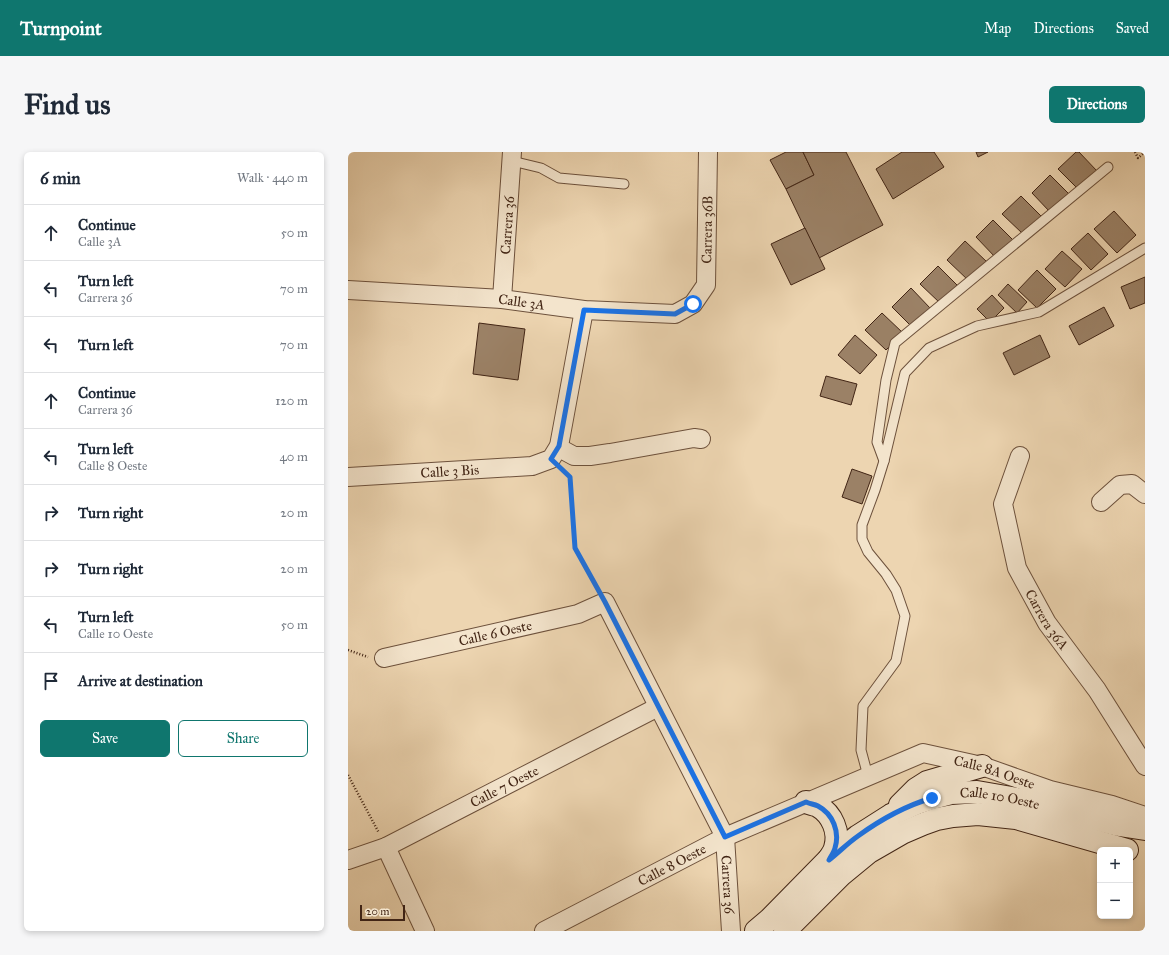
<!DOCTYPE html>
<meta charset="utf-8">
<style>
:root{--surface:#fff;--page:#f6f6f7;--text:#1f2937;--muted:#747a83;--line:#e0e1e3;--accent:#0f766e}
body{margin:0;font-family:"IM FELL Great Primer",serif;background:var(--page);color:var(--text)}
.controls{position:absolute;right:12px;bottom:12px;display:grid;overflow:hidden;border-radius:6px;box-shadow:0 2px 6px #0003}
.controls button{width:36px;height:36px;display:grid;place-items:center;padding:0;border:0;border-bottom:1px solid var(--line);background:var(--surface);color:var(--text);font:20px sans-serif}
.scale{position:absolute;left:12px;bottom:10px;width:45px;box-sizing:border-box;padding-left:4px;border:2px solid #422515;border-top:0;font-size:11px;line-height:14px;white-space:nowrap;color:#422515;-webkit-text-stroke:3px #f3e4cc;paint-order:stroke}
.stop{position:absolute;width:12px;height:12px;margin:-9px;border:3px solid #1a73e8;border-radius:50%;background:#fff}
.stop.end{background:#1a73e8;border-color:#fff;box-shadow:0 1px 4px #0008}
.list{margin:0;padding:0;list-style:none}
h2{display:flex;justify-content:space-between;align-items:center;height:52px;margin:0;padding:0 16px;font-size:17px}
h2 small{font-size:13px;font-weight:400;color:var(--muted)}
.list li{display:grid;grid-template-columns:26px 1fr auto;gap:12px;align-items:center;box-sizing:border-box;height:56px;padding:0 16px;border-top:1px solid var(--line)}
.list b{display:block;font-size:15px;white-space:nowrap}
.list p{margin:0;font-size:13px;white-space:nowrap;color:var(--muted)}
.list em{font-size:13px;font-style:normal;color:var(--muted)}
.actions{display:flex;gap:8px;padding:12px 16px}
.actions a{flex:1;padding:9px 0;border:1px solid var(--accent);border-radius:6px;text-align:center;font-size:14px;color:var(--accent)}
.actions .main{background:var(--accent);color:#fff}
.icon{flex:none;width:22px;height:22px;fill:none;stroke:currentColor;stroke-width:2;stroke-linecap:round;stroke-linejoin:round}
.map{position:relative;flex:none;width:797px;height:779px;overflow:hidden;border-radius:6px}
header{display:flex;align-items:center;gap:24px;box-sizing:border-box;height:56px;padding:0 20px;background:var(--accent);color:#fff}
header strong{font-size:19px}
nav{display:flex;gap:22px;margin-inline-start:auto;font-size:14px}
.intro{display:flex;align-items:center;justify-content:space-between;box-sizing:border-box;height:96px;padding:0 24px}
h1{margin:0;font-size:28px}
.button{padding:10px 18px;border-radius:6px;background:var(--accent);color:#fff;font-size:14px;font-weight:700}
main{display:flex;gap:24px;padding:0 24px}
aside{flex:1;background:var(--surface);border-radius:6px;box-shadow:0 2px 6px #0003}
.map>svg:first-child{display:block}
.building{fill:#9b8166;stroke:#422515}
.lines{fill:none;stroke-linecap:round;stroke-linejoin:round}
.service-casing{stroke:#6d513c;stroke-width:11}
.minor-casing{stroke:#6d513c;stroke-width:20}
.secondary-casing{stroke:#422515;stroke-width:24}
.path{stroke:#422515;stroke-width:2.5;stroke-dasharray:1 2;stroke-linecap:butt}
.service{stroke:#f3e4cc;stroke-width:9}
.minor{stroke:#f3e4cc;stroke-width:18}
.secondary{stroke:#f3e4cc;stroke-width:22}
.route{stroke:#1a73e8;stroke-width:5}
.labels{text-anchor:middle;dominant-baseline:central;stroke-width:3;stroke-linejoin:round;paint-order:stroke}
.street-label{font-size:14px;fill:#422515;stroke:#f3e4cc}
</style>
<header>
<strong>Turnpoint</strong>
<nav><a>Map</a><a>Directions</a><a>Saved</a></nav>
</header>
<div class="intro"><h1>Find us</h1><a class="button">Directions</a></div>
<main>
<aside>
<h2>6 min<small>Walk · 440 m</small></h2>
<ul class="list">
<li><svg class="icon" aria-label="ahead" viewBox="0 0 24 24"><path d="M12 20V5M6 11l6-6 6 6"/></svg><div><b>Continue</b><p>Calle 3A</p></div><em>50 m</em></li>
<li><svg class="icon" aria-label="left" viewBox="0 0 24 24"><path d="M17 20v-9H6M10 6l-5 5 5 5"/></svg><div><b>Turn left</b><p>Carrera 36</p></div><em>70 m</em></li>
<li><svg class="icon" aria-label="left" viewBox="0 0 24 24"><path d="M17 20v-9H6M10 6l-5 5 5 5"/></svg><div><b>Turn left</b></div><em>70 m</em></li>
<li><svg class="icon" aria-label="ahead" viewBox="0 0 24 24"><path d="M12 20V5M6 11l6-6 6 6"/></svg><div><b>Continue</b><p>Carrera 36</p></div><em>120 m</em></li>
<li><svg class="icon" aria-label="left" viewBox="0 0 24 24"><path d="M17 20v-9H6M10 6l-5 5 5 5"/></svg><div><b>Turn left</b><p>Calle 8 Oeste</p></div><em>40 m</em></li>
<li><svg class="icon" aria-label="right" viewBox="0 0 24 24"><path d="M7 20v-9h11M14 6l5 5-5 5"/></svg><div><b>Turn right</b></div><em>20 m</em></li>
<li><svg class="icon" aria-label="right" viewBox="0 0 24 24"><path d="M7 20v-9h11M14 6l5 5-5 5"/></svg><div><b>Turn right</b></div><em>20 m</em></li>
<li><svg class="icon" aria-label="left" viewBox="0 0 24 24"><path d="M17 20v-9H6M10 6l-5 5 5 5"/></svg><div><b>Turn left</b><p>Calle 10 Oeste</p></div><em>50 m</em></li>
<li><svg class="icon" aria-label="arrive" viewBox="0 0 24 24"><path d="M6 21V4h12l-3 4 3 4H6"/></svg><div><b>Arrive at destination</b></div></li>
</ul>
<div class="actions"><a class="main">Save</a><a>Share</a></div>
</aside>
<div class="map">
<svg width="797" height="779" viewBox="0 0 797 779">
<rect width="100%" height="100%" fill="#edd5b1"/>
<filter id="stains"><feTurbulence type="fractalNoise" baseFrequency=".005" numOctaves="4"/><feColorMatrix values="0 0 0 0 .2 0 0 0 0 .09 0 0 0 0 .02 0 0 0 .5 -.17"/></filter>
<radialGradient id="worn" r=".72"><stop offset=".6" stop-color="#630" stop-opacity="0"/><stop offset="1" stop-color="#630" stop-opacity=".3"/></radialGradient>
<!-- building -->
<g class="building">
<polygon points="438,0 455,0 466,23 438,37 422,8"/>
<polygon points="455,0 498,0 535,73 471,106 438,37 466,23"/>
<polygon points="554,0 586,0 596,15 545,47 528,17"/>
<polygon points="628,0 640,0 630,5"/>
<polygon points="728,0 731,0 749,19 730,37 710,17"/>
<polygon points="702,23 721,42 702,60 684,41"/>
<polygon points="673,44 693,64 675,82 654,62"/>
<polygon points="766,59 788,83 769,101 746,77"/>
<polygon points="645,68 666,89 648,106 628,85"/>
<polygon points="457,76 477,117 443,133 423,92"/>
<polygon points="740,81 760,102 743,118 723,97"/>
<polygon points="617,89 639,110 621,129 599,108"/>
<polygon points="714,99 734,117 717,135 697,117"/>
<polygon points="590,114 609,133 592,151 572,132"/>
<polygon points="689,118 708,137 689,156 670,138"/>
<polygon points="797,125 797,151 782,157 773,135"/>
<polygon points="660,132 679,150 669,161 650,143"/>
<polygon points="563,136 582,156 564,175 544,155"/>
<polygon points="644,143 656,156 642,170 629,157"/>
<polygon points="756,155 766,174 731,193 721,174"/>
<polygon points="534,161 555,181 538,198 517,178"/>
<polygon points="131,171 177,177 170,228 125,222"/>
<polygon points="507,183 529,203 512,222 490,203"/>
<polygon points="692,183 702,205 666,223 655,201"/>
<polygon points="478,224 509,232 503,253 472,244"/>
<polygon points="504,317 524,324 514,352 494,345"/>
</g>
<g class="lines">
<defs>
<g id="service">
<polyline points="164,9 193,16 211,26 276,32"/>
<polyline points="536,309 529,290 538,228 547,191 760,15"/>
<polyline points="520,624 513,598 515,554 548,509 557,464 548,438 538,422 520,400 514,387 514,373 527,338 536,309 557,221 581,196 629,174 691,160 797,96"/>
</g>
<g id="minor">
<path id="s1" d="M0,138L154,147L236,158L327,162L345,152L358,133L360,0"/>
<path id="s2" d="M154,147L164,0"/>
<polyline points="211,294 215,298 226,304 242,304 262,301 346,286 353,287"/>
<path id="s3" d="M672,304L655,352L669,416L699,471L749,538L797,614"/>
<path id="s4" d="M0,325L184,314L203,307L211,294L236,158"/>
<polyline points="753,350 772,333 784,332 797,342"/>
<path id="s5" d="M36,506L230,462L257,450L377,685L383,779"/>
<polyline points="38,695 77,779"/>
<path id="s6" d="M0,708L38,695L310,555"/>
<path id="s7" d="M196,779L377,685L575,601L634,614L702,638L764,653L797,664"/>
</g>
<g id="secondary">
<path d="M458,650C462,652 466,652 470,654C484,662 492,680 487,696C486,700 483,704 481,707"/>
<polyline points="552,653 568,637 579,630 634,614"/>
<path id="s8" d="M408,779L421,768L481,707L510,684L543,663L569,651L584,646L603,641L629,640L669,647L771,673L797,677"/>
<polyline points="437,779 493,723 521,700 554,681 575,672 589,667 605,664 630,662 668,666 779,698"/>
</g>
</defs>
<!-- service casing -->
<use href="#service" class="service-casing"/>
<!-- minor casing -->
<use href="#minor" class="minor-casing"/>
<!-- secondary casing -->
<use href="#secondary" class="secondary-casing"/>
<!-- path -->
<g class="path">
<polyline points="787,0 790,6 797,0"/>
<polyline points="214,318 222,325 227,396 249,436"/>
<polyline points="0,498 20,505"/>
<polyline points="0,623 31,681"/>
</g>
<!-- service -->
<use href="#service" class="service"/>
<!-- minor -->
<use href="#minor" class="minor"/>
<!-- secondary -->
<use href="#secondary" class="secondary"/>
</g>
<g class="lines">
<!-- route -->
<path class="route" d="M345,152L327,162L236,158L211,294L203,307L222,325L227,396L257,450L377,685L458,650C462,652 466,652 470,654C485,662 492,680 487,696C486,700 483,704 481,708C491,700 500,691 510,684C532,668 557,654 584,646"/>
</g>
<g class="labels">
<!-- street labels -->
<g class="street-label">
<text stroke="none"><textPath href="#s2" startOffset="74">Carrera 36</textPath></text>
<text stroke="none"><textPath href="#s1" startOffset="427">Carrera 36B</textPath></text>
<text stroke="none"><textPath href="#s1" startOffset="174">Calle 3A</textPath></text>
<text stroke="none"><textPath href="#s4" startOffset="102">Calle 3 Bis</textPath></text>
<text stroke="none"><textPath href="#s3" startOffset="176">Carrera 36A</textPath></text>
<text stroke="none"><textPath href="#s5" startOffset="114">Calle 6 Oeste</textPath></text>
<text stroke="none"><textPath href="#s7" startOffset="493">Calle 8A Oeste</textPath></text>
<text stroke="none"><textPath href="#s6" startOffset="173">Calle 7 Oeste</textPath></text>
<text stroke="none"><textPath href="#s8" startOffset="292">Calle 10 Oeste</textPath></text>
<text stroke="none"><textPath href="#s7" startOffset="144">Calle 8 Oeste</textPath></text>
<text stroke="none"><textPath href="#s5" startOffset="540">Carrera 36</textPath></text>
</g>
</g>
<rect width="100%" height="100%" filter="url(#stains)"/>
<rect width="100%" height="100%" fill="url(#worn)"/>
</svg>
<div class="controls">
<button>+</button>
<button>−</button>
</div>
<div class="scale">20 m</div>
<div class="stop" style="left:345px;top:152px"></div>
<div class="stop end" style="left:584px;top:646px"></div>
</div>
</main>
